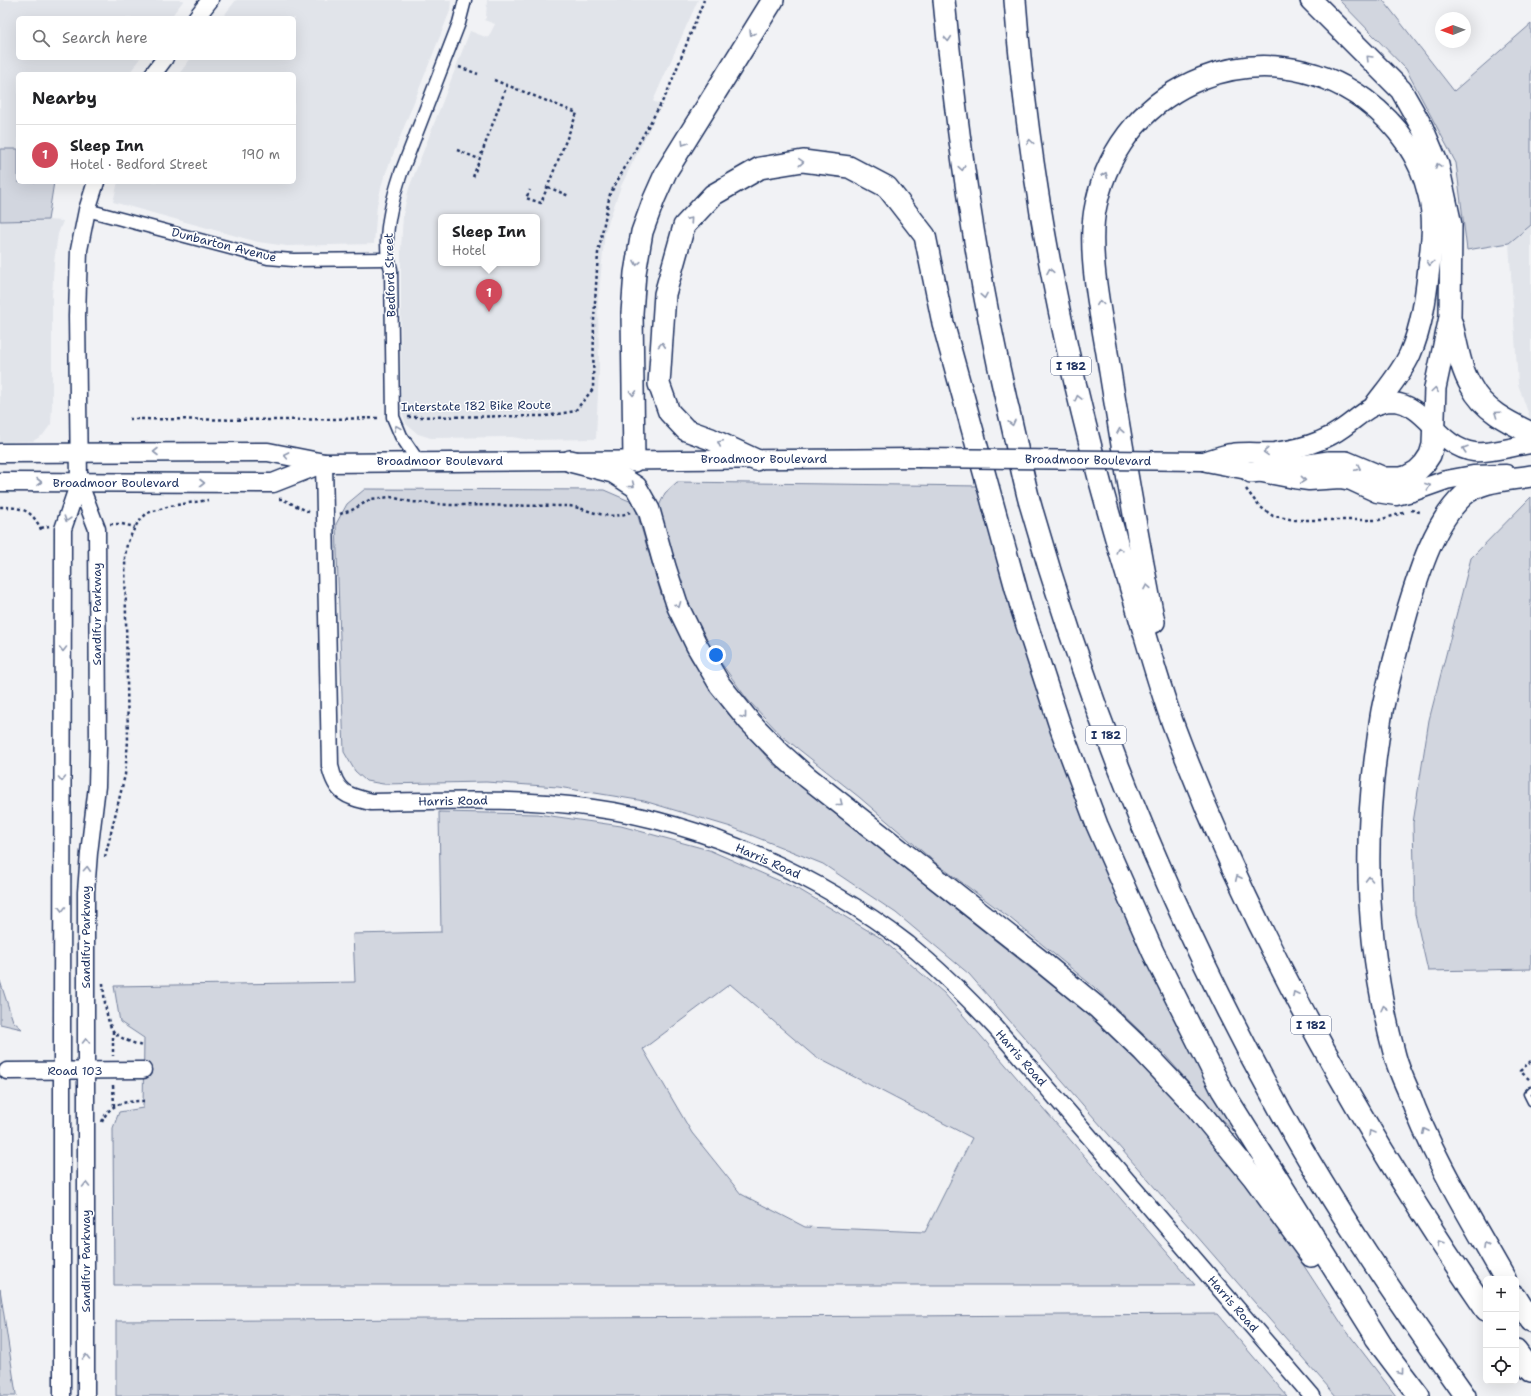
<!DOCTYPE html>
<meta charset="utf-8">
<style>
:root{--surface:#fff;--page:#f6f6f6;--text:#202124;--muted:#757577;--line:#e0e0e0;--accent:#d1495b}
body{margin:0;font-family:"Shantell Sans",sans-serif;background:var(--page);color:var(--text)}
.controls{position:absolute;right:12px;bottom:12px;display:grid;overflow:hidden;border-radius:6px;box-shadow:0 4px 16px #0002}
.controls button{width:36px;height:36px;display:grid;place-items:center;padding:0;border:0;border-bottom:1px solid var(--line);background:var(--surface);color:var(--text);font:20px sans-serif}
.compass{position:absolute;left:1435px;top:12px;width:36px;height:36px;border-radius:50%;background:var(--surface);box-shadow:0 4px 16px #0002;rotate:269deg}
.you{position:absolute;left:716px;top:655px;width:14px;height:14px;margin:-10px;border:3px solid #fff;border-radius:50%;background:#1a73e8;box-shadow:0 0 0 6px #1a73e833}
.badge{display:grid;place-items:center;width:26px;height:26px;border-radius:50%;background:var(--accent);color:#fff;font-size:13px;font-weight:700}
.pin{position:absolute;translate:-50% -33px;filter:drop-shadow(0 1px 2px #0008)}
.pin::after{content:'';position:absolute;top:21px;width:14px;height:12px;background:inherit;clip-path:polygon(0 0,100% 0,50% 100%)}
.popup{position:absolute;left:438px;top:214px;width:102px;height:52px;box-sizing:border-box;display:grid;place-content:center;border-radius:6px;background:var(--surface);filter:drop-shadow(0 1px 3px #0005);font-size:13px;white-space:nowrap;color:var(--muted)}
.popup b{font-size:15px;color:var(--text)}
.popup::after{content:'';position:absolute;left:50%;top:100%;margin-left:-8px;border:8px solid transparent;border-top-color:var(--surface)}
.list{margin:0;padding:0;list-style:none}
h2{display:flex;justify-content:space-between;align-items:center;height:52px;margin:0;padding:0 16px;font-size:17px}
h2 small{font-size:13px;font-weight:400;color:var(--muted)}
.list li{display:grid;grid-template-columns:26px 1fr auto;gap:12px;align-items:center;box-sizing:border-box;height:60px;padding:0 16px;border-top:1px solid var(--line)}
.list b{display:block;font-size:15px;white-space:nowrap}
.list p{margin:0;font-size:13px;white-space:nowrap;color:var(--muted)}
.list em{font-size:13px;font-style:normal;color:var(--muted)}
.icon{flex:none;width:22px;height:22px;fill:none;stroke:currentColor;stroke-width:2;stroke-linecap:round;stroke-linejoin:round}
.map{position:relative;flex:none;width:1531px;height:1396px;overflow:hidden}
.search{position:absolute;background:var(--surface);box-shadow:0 4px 16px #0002;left:16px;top:16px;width:280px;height:44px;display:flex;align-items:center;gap:10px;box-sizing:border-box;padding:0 14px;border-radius:6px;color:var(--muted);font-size:15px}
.panel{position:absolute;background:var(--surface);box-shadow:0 4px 16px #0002;left:16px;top:72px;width:280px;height:112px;border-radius:6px}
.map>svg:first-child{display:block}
.built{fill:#e1e4ea;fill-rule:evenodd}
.green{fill:#d2d6df;stroke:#76829e;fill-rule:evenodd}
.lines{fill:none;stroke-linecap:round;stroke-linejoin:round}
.lane-casing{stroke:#1b2f5e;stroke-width:9}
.street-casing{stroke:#1b2f5e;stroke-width:15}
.secondary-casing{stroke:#1b2f5e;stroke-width:19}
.primary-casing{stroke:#1b2f5e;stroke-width:21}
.highway-casing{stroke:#1b2f5e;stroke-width:24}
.path{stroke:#1b2f5e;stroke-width:2.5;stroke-dasharray:3 3;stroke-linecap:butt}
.lane{stroke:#fff;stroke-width:6}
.street{stroke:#fff;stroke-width:12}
.secondary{stroke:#fff;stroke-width:16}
.primary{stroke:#fff;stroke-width:18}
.highway{stroke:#fff;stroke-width:21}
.primary-bridge-casing{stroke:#1b2f5e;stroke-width:21;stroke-linecap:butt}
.primary-bridge{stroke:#fff;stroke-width:18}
.oneway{stroke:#8d97ae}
.labels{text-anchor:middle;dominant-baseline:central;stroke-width:3;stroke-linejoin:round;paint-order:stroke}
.shield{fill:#fff;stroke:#5f6d8e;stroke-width:1}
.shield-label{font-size:11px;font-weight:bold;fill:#1b2f5e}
.street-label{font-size:12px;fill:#1b2f5e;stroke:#fff}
</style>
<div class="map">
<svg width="1531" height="1396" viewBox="0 0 1531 1396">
<rect width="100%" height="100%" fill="#f1f2f5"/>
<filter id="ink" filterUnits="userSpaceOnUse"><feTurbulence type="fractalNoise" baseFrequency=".025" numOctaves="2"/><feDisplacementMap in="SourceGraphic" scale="8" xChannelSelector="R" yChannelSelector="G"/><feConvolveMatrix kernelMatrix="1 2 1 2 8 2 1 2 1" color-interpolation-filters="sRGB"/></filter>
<g filter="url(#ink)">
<!-- built -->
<g class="built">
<polygon points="0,0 184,0 170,18 18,18 18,58 140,58 129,74 18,74 18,149 0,149"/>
<polygon points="236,0 451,0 450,11 383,180 377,205 374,244 287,246 258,242 113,202 118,182 294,182 294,74 179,74 191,58 294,58 294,18 222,18"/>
<path d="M487,0H698L653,101L661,105L621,186L605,232L598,302L599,367L596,439L530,440L512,437L431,438L418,434L406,424L401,408V249L403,215L409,188L470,31L488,38L495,24L484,20L486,18ZM441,217H537V263H441Z"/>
<polygon points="48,220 63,221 58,234 54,262 52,296 52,405 51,424 43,435 33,441 0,442 0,221"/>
<polygon points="1531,225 1531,421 1518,384 1509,243"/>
</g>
<!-- green -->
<g class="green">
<polygon points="1339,0 1383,0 1454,91 1531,24 1531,225 1509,243 1467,250 1456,163 1406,69"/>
<polygon points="0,149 18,149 18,182 54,182 48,220 0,221"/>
<polygon points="677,482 980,486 1023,637 1246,1143 1220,1118 1164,1054 1094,987 1010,918 937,864 859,797 782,736 747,699 716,656 691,614 672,560 659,506 665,493"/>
<polygon points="365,489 604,490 634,503 661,594 691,659 726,711 772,763 1108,1030 1197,1124 1280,1229 1345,1329 1396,1396 1336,1396 969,974 896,913 823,864 731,827 644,801 558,787 486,782 383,784 366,781 355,771 344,752 336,524 347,504"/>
<polygon points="1531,497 1531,969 1428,971 1415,914 1413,823 1429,720 1471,558"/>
<path d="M439,812L537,814L621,826L709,850L800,890L879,937L944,993L1195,1285H114L113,1128L119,1112L143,1108L144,1038L120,1022L114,986L355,982L353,934L441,932ZM730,984L814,1056L972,1138L925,1232L805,1227L741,1194L692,1133L643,1049Z"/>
<polygon points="0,981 13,1021 22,1029 0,1024"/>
<polygon points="0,1289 16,1394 16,1396 0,1396"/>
<polygon points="1217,1314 1287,1396 116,1396 116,1321"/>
</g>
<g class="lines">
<defs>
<polyline id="lane" points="1531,1090 1527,1094 1531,1102"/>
<g id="street">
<polyline points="87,210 268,258 293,260 387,259"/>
<path d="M418,461L401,436L393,417L391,269C381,242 392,200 401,173L459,23L465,0"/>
</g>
<g id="secondary">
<polyline points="196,18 210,0"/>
<polyline points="153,74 165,58"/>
<path d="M324,463L330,766C336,793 346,796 371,802C445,801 520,797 593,808C704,823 820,876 908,944C940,970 968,998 996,1028L1312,1396"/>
<polyline points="79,482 97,529 98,747 97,786 89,853 86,892 86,1396"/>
<polyline points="7,1071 143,1070"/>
<polyline points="62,1396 62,1016 63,529 79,482 77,316 79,250 87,210 96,182"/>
</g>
<g id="primary">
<polyline points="0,453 268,452 324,463 918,458"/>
<path d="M1203,461C1212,459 1222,454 1232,453C1246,451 1261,453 1275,452C1289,450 1305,447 1319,441C1327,438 1336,433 1343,428C1359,417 1372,402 1393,402C1426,404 1438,447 1474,452C1488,454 1515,446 1531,444"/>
<polyline points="1206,462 1294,479 1309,481 1340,479 1351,481 1377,493 1396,496 1412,492 1446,480 1473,475 1506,474"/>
<polyline points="0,482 273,483 324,463"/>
</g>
<g id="highway">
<path d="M944,0C957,138 976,269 1007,404C1015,436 1021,469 1029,500C1089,712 1173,917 1280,1110C1335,1209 1399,1303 1465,1396"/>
<path d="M1015,0C1030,201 1072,397 1131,589C1145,634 1157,680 1173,724C1251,932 1360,1127 1486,1310"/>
<path d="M1452,324C1457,344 1460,368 1471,386C1483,410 1508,422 1531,433"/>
<polyline points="756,460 711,439 686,430 669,412 659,384 665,294 684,226 713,195 760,168 803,161 849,167 887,187 925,236 943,323 1022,610 1061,729 1097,825 1153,952 1222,1090 1384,1349"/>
<polyline points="570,461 613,472 636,487 649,510 665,567 678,607 697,646 720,685 749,721 782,755 807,777 1037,958 1098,1008 1143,1051 1195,1106 1253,1177 1311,1256"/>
<polyline points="634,461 632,313 635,273 642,232 654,199 666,172 773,0"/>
<polyline points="1251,472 1296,467 1329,462 1346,462 1384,478 1401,478 1408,476 1417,471 1424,464 1430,455 1433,445 1435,388 1450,317 1451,225 1438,165 1422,127 1401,90 1311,0"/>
<path d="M1154,622C1137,535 1122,447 1108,359C1101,315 1086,248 1096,205C1122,81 1263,26 1365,100C1397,124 1420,156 1429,195C1435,218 1432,243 1429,267C1426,295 1422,327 1410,354C1402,372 1388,388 1376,404"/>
<path d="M1505,1279C1470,1217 1432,1157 1408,1090C1403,1079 1398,1068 1395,1056C1367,953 1362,851 1377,746C1379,733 1380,719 1383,706C1390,674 1399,641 1408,609C1419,573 1434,523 1463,496C1480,480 1509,480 1531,476"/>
<polyline points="1516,1297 1531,1321"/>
<polyline points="1375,1338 1419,1396"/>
<polyline points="1516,1351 1531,1371"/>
</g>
</defs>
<!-- lane casing -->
<use href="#lane" class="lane-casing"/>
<!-- street casing -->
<use href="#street" class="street-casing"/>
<!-- secondary casing -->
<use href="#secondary" class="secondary-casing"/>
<!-- primary casing -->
<use href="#primary" class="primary-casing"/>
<!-- highway casing -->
<use href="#highway" class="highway-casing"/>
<!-- path -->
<g class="path">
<polyline points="459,67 478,74"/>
<polyline points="494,80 577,113 541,203 526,198 530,190"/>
<polyline points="457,150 479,159"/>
<polyline points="473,177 507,85"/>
<polyline points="548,187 569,196"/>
<polyline points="408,417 546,416 575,411 593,389 594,319 598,253 610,194 667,93 704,0"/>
<polyline points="129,419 284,420 381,418"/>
<polyline points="1246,489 1259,506 1273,516 1295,520 1379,520 1406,512"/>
<polyline points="279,499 282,499 311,513"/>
<path d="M0,507C22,507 33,510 42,532"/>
<polyline points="1411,510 1420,512"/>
<path d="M340,514L352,510L371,499L391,497L412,502L450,505L569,506C590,509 608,522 630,512"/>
<polyline points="110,524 122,524 135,527"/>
<polyline points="41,528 49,526"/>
<polyline points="105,857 125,775 128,741 125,557 127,544 132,533 137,524 147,513 170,506 208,500"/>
<path d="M103,983C104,995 106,1023 114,1032C121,1039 133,1043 142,1046"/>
<polyline points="113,1031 113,1056"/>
<polyline points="1531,1061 1520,1071 1531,1081"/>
<polyline points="113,1085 114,1106"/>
<path d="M102,1122C109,1103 126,1101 144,1101"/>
</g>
<!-- lane -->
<use href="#lane" class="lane"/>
<!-- street -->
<use href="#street" class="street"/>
<!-- secondary -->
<use href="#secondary" class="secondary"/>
<!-- primary -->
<use href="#primary" class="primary"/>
<!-- highway -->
<use href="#highway" class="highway"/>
<defs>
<polyline id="primary-bridge" points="918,458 1203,461"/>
</defs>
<!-- primary-bridge casing -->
<use href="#primary-bridge" class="primary-bridge-casing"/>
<!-- primary-bridge -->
<use href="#primary-bridge" class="primary-bridge"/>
</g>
<!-- one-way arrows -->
<defs><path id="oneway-chevron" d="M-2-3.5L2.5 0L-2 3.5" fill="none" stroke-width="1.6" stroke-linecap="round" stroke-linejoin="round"/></defs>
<g class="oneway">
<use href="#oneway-chevron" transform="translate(752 33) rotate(122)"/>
<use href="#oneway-chevron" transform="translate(948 39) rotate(85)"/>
<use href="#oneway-chevron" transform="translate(1369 58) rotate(-135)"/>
<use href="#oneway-chevron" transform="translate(1030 142) rotate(-98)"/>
<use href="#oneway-chevron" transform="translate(684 143) rotate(122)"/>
<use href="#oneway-chevron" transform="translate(801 162) rotate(-4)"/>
<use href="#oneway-chevron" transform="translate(1438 166) rotate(-107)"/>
<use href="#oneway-chevron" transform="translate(962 168) rotate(81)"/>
<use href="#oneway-chevron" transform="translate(1105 175) rotate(-67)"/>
<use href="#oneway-chevron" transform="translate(690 220) rotate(-48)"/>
<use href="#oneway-chevron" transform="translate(637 263) rotate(100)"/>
<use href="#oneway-chevron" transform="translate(1430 263) rotate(97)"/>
<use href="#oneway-chevron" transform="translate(1050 271) rotate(-101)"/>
<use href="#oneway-chevron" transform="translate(984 296) rotate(80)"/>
<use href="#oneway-chevron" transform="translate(1100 303) rotate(-98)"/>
<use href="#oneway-chevron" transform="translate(662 345) rotate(-86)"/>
<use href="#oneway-chevron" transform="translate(1435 390) rotate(-82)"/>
<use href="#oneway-chevron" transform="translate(633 393) rotate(89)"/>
<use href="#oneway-chevron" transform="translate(1078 398) rotate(-104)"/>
<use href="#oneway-chevron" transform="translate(1497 414) rotate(-145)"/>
<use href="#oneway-chevron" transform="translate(1012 423) rotate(77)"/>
<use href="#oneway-chevron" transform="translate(397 428) rotate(-112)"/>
<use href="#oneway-chevron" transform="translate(1120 431) rotate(-100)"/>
<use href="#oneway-chevron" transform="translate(720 443) rotate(-155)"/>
<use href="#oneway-chevron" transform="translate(1465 449) rotate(-162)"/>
<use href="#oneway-chevron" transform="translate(156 452) rotate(180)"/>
<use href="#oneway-chevron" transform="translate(1266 452) rotate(178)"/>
<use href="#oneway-chevron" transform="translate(286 455) rotate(-169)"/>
<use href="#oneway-chevron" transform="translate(1358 468) rotate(25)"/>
<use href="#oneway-chevron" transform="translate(1303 480) rotate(6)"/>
<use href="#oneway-chevron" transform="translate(39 482)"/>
<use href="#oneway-chevron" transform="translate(202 483)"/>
<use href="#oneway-chevron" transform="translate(632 485) rotate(38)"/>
<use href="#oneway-chevron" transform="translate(1428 486) rotate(-20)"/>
<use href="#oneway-chevron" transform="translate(67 519) rotate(108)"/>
<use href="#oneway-chevron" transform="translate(1119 550) rotate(-107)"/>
<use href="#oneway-chevron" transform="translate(1147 587) rotate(-101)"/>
<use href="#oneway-chevron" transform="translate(678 605) rotate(69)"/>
<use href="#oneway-chevron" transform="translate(63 649) rotate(90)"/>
<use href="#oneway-chevron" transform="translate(744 716) rotate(52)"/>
<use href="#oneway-chevron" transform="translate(62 779) rotate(90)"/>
<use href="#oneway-chevron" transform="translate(840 803) rotate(38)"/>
<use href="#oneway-chevron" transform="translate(87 869) rotate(-86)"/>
<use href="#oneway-chevron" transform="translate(1238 878) rotate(-115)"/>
<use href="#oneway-chevron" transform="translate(1369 879) rotate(-91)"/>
<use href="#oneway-chevron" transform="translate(62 909) rotate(90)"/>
<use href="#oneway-chevron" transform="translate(1295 994) rotate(-117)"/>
<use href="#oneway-chevron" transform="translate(1384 1008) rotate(-103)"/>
<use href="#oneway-chevron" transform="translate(86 1041) rotate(-90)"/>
<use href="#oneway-chevron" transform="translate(1425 1131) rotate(-115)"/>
<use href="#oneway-chevron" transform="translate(1371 1133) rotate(-121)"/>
<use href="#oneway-chevron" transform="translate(86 1185) rotate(-90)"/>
<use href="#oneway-chevron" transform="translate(1440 1243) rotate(-123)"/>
<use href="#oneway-chevron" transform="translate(1486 1245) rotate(-120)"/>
<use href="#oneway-chevron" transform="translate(86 1357) rotate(-90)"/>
<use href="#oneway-chevron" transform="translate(1401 1372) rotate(53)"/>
</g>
</g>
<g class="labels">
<!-- shield labels -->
<g class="shield">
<rect x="1051" y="357" width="40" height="18" rx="3"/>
<rect x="1086" y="726" width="40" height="18" rx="3"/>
<rect x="1291" y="1016" width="40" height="18" rx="3"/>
</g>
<g class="shield-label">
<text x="1071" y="366">I 182</text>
<text x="1106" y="735">I 182</text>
<text x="1311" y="1025">I 182</text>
</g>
<!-- street labels -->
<g class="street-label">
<text transform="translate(224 245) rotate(14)">Dunbarton Avenue</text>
<text transform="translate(390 275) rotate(-92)">Bedford Street</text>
<text transform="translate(476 406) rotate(-1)">Interstate 182 Bike Route</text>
<text x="764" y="459">Broadmoor Boulevard</text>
<text transform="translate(1088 460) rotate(1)">Broadmoor Boulevard</text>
<text x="440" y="461">Broadmoor Boulevard</text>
<text x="116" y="483">Broadmoor Boulevard</text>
<text transform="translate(97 614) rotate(-90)">Sandifur Parkway</text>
<text transform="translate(453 801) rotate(-1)">Harris Road</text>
<text transform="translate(768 861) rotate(24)">Harris Road</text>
<text transform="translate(86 937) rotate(-90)">Sandifur Parkway</text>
<text transform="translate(1021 1058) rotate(49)">Harris Road</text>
<text x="75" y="1071">Road 103</text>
<text transform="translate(86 1261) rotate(-90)">Sandifur Parkway</text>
<text transform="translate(1233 1304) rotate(49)">Harris Road</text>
</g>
</g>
</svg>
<div class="controls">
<button>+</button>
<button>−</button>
<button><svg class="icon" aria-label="locate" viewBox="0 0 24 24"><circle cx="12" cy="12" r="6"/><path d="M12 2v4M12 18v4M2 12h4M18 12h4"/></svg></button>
</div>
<svg class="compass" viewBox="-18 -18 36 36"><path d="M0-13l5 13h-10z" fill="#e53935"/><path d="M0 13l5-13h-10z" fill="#757577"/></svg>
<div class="you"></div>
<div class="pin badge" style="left:489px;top:312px">1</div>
<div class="popup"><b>Sleep Inn</b>Hotel</div>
<div class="search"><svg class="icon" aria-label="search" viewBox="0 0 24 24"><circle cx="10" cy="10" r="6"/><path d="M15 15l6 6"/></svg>Search here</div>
<section class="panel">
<h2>Nearby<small></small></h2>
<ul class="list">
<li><span class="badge">1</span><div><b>Sleep Inn</b><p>Hotel · Bedford Street</p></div><em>190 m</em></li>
</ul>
</section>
</div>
